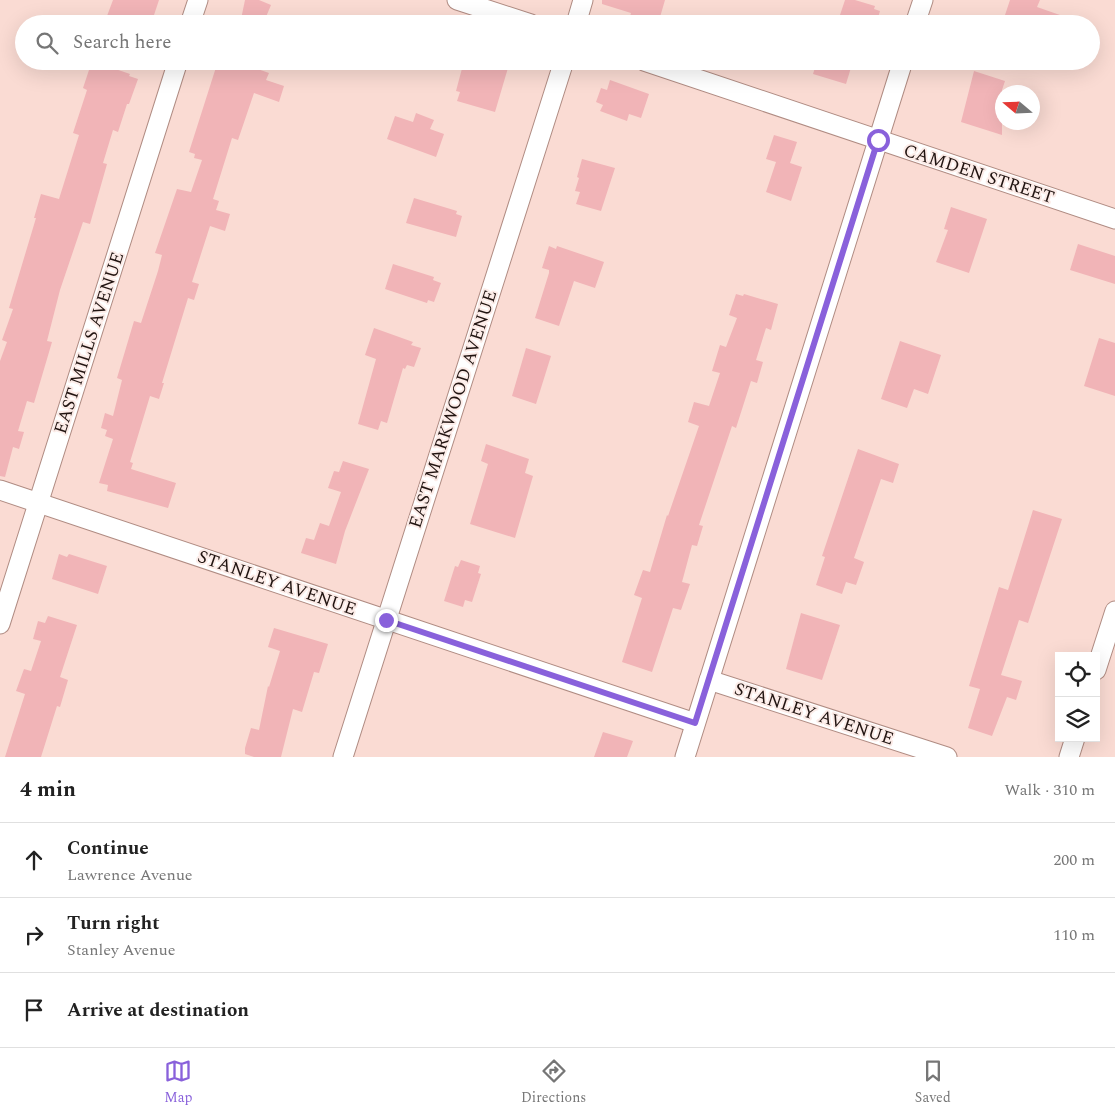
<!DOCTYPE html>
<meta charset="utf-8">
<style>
:root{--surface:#fff;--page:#f2f2f2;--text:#222;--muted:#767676;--line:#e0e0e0;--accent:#8961db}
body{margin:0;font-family:Spectral,serif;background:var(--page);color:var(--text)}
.controls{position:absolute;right:15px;bottom:15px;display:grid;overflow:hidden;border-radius:0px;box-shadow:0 5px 20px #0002}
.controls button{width:45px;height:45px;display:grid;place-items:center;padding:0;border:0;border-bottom:1px solid var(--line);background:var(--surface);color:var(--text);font:25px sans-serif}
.compass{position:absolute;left:995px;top:85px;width:45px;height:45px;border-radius:50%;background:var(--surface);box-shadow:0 5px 20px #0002;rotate:289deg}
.stop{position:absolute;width:15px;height:15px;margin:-11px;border:4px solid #8961db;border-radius:50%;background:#fff}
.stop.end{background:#8961db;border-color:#fff;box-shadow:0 1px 5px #0008}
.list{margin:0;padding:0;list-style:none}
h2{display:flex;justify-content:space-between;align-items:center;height:65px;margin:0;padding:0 20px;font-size:21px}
h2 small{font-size:16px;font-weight:400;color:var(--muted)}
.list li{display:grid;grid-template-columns:32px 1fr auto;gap:15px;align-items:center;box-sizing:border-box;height:75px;padding:0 20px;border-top:1px solid var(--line)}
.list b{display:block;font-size:19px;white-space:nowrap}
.list p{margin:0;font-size:16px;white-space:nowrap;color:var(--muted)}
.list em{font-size:16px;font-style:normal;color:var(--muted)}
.icon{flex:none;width:28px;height:28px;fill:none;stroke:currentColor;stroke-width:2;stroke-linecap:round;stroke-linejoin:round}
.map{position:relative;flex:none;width:1115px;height:757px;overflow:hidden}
.search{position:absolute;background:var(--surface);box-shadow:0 5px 20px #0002;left:15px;right:15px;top:15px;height:55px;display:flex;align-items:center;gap:12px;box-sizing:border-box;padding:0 18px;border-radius:28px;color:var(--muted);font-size:19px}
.sheet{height:290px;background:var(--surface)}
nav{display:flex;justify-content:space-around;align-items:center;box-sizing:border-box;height:70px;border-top:1px solid var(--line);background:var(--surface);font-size:14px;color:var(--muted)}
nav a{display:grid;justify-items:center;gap:2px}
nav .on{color:var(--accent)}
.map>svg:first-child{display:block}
.building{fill:#f1b4b7}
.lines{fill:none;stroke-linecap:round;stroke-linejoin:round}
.minor-casing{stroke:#b08c83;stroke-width:21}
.minor{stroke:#fff;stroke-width:19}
.route{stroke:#8961db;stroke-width:6}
.labels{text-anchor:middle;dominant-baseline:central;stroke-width:4;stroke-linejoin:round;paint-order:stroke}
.street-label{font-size:18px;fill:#211411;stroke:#fcece8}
</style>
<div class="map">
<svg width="1115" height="757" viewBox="0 0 1115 757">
<rect width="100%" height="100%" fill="#fadbd3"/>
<!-- building -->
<g class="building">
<polygon points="113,0 159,0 151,24 104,24"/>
<polygon points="245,0 259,0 271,5 263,24 240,24"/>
<polygon points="602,0 665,0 658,24 628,24 631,13 602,4"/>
<polygon points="845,0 855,0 875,6 874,9 880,11 876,24 837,24"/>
<polygon points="1010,0 1040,0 1037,7 1077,21 1077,24 1002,24"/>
<polygon points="92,61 130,74 129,76 138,79 129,104 127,104 118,132 113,130 103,163 107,164 90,224 83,222 60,290 47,341 52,342 39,386 34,403 27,401 18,431 24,432 19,449 13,447 5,477 0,476 0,361 7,342 2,340 13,309 9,308 36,218 34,218 41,194 59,199 79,135 73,133 87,90 83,88"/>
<polygon points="218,61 235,61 269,73 266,80 284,86 279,102 254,93 238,140 232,138 213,199 219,201 216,210 230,214 225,231 210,226 192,282 199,284 194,300 188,298 162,383 164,383 159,399 150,396 130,462 133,463 131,469 176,483 168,508 107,491 108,485 99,483 113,439 105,436 107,430 101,428 105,413 113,416 122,380 117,378 134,321 141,323 158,271 162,255 155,253 177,189 191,192 202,160 194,158 195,154 189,152"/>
<polygon points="464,61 510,61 495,112 457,101 460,92 456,91"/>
<polygon points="817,61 853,61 846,84 813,74"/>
<polygon points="974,71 1005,81 1002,90 1002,135 961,122"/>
<polygon points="610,80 649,94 641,118 629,114 627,121 600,111 603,105 596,102 601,88 607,90"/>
<polygon points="416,113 434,120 430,129 444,134 436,157 387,139 395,116 413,122"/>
<polygon points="774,135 797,142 790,163 802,167 791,201 766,192 776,162 766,159"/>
<polygon points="582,159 615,168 601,211 576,204 580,192 575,191 579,178 577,177"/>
<polygon points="414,198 457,211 456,214 462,216 456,237 406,223"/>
<polygon points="951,207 987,219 969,273 936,262 948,230 944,229"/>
<polygon points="1078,244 1115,256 1115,284 1070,270"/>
<polygon points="549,246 556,249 557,246 604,262 595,288 574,281 559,326 535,318 549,273 549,270 542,268"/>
<polygon points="393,264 434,277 433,280 441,283 434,302 428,300 427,303 385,289"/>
<polygon points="736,294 743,296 744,294 778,304 771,330 766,328 756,360 763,362 757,383 751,381 736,428 732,426 699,525 703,526 697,546 692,545 682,582 690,584 681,610 673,608 652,672 622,662 642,598 634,595 643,570 650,572 667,515 668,516 699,426 688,422 694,402 709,406 720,373 712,371 720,345 726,347 737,318 729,315"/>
<polygon points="374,328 413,342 411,345 421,348 414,367 407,365 405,369 403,368 387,423 381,421 378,430 358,424 376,359 365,355"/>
<polygon points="1099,338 1115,343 1115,396 1084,386"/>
<polygon points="900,341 941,355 928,394 914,389 907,408 881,399"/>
<polygon points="526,348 551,356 536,404 512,396"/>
<polygon points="486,444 529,459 525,473 533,476 515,538 470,524 488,464 481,461"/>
<polygon points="858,449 899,464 893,483 881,479 854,558 864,562 856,585 846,582 842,594 816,585 825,557 822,556"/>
<polygon points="343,461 369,469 345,531 336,564 301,553 306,538 314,540 320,523 329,526 341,492 328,488 334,471 339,472"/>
<polygon points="1033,510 1062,519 1028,623 1019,620 1001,675 1022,681 1016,700 1007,697 992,736 968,728 980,689 969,686 999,587 1008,590"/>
<polygon points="59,554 67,557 69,554 107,566 98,594 52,579"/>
<polygon points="461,560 480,566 478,573 481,574 472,602 465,600 463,607 444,601 455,566 458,567"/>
<polygon points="801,613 840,625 822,680 786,669"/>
<polygon points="48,616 77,625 60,677 68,680 60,707 57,706 41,757 5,757 25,694 16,691 24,669 31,671 41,641 33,639 38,621 45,623"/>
<polygon points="274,628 328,644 319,673 314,672 302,712 293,709 281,757 254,757 245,754 245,748 251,728 259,730 268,686 269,687 280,651 268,647"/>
<polygon points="603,732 633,741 627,757 594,757"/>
</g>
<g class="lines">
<defs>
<g id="minor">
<polyline points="457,0 531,24"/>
<polyline points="190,24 198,0"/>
<polyline points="576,24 583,0"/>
<polyline points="915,24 923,0"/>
<polyline points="644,61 1115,219"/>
<polyline points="0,490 695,723"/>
<polyline points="0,624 178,61"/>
<polyline points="1096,670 1115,611"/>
<polyline points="709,680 947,757"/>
<polyline points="343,757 564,61"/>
<polyline points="685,757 903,61"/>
<polyline points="1069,757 1075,738"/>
</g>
</defs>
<!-- minor casing -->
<use href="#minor" class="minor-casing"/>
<!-- minor -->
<use href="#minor" class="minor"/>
</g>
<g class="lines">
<!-- route -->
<polyline class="route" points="386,620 695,723 878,140"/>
</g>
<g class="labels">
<!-- street labels -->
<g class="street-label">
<text transform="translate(979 174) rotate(18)">CAMDEN STREET</text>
<text transform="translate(89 343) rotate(-72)">EAST MILLS AVENUE</text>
<text transform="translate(453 409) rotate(-72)">EAST MARKWOOD AVENUE</text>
<text transform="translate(277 583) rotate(19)">STANLEY AVENUE</text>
<text transform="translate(814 714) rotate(18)">STANLEY AVENUE</text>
</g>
</g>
</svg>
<div class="controls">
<button><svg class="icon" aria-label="locate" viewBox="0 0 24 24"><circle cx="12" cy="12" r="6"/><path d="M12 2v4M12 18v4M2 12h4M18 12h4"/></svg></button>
<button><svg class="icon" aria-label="layers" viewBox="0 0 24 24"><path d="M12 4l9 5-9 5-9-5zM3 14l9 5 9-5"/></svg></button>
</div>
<svg class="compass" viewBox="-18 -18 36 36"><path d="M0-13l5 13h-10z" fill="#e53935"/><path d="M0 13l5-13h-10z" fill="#767676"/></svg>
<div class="stop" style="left:878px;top:140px"></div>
<div class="stop end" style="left:386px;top:620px"></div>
<div class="search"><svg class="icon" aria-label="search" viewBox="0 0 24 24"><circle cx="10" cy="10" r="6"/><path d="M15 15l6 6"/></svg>Search here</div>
</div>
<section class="sheet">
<h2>4 min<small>Walk · 310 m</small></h2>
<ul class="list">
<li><svg class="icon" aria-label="ahead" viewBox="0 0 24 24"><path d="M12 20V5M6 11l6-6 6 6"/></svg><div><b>Continue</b><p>Lawrence Avenue</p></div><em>200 m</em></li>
<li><svg class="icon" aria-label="right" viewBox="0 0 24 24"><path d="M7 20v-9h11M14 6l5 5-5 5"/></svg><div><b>Turn right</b><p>Stanley Avenue</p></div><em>110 m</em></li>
<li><svg class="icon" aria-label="arrive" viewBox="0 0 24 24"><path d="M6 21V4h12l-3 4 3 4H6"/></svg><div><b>Arrive at destination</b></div></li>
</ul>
</section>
<nav>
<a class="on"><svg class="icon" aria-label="map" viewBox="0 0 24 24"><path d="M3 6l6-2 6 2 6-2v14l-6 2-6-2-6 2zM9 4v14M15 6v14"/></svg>Map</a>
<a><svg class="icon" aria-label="directions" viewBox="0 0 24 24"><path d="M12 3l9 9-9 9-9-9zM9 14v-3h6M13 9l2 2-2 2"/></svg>Directions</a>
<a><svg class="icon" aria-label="saved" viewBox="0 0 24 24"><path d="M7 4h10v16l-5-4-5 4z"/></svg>Saved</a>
</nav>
